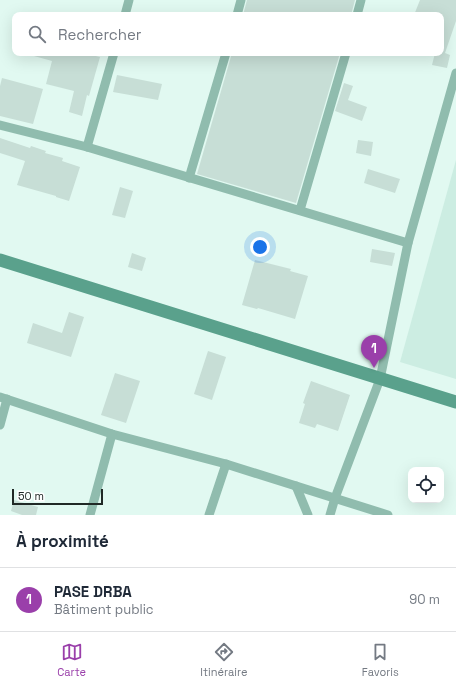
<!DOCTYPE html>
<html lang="fr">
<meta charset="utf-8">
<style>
:root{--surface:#fff;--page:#f2f2f3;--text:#1f2937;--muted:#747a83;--line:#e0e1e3;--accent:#9a3faa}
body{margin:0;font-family:"Space Grotesk",sans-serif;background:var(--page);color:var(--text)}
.controls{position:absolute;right:12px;bottom:12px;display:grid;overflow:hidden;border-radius:8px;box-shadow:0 4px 16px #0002}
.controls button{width:36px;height:36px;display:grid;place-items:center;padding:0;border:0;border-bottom:1px solid var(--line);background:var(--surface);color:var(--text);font:20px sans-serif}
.scale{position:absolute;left:12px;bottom:10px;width:91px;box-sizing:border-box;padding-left:4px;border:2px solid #202926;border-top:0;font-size:11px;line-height:14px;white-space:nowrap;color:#202926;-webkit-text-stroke:3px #fff;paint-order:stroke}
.you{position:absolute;left:260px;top:247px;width:14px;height:14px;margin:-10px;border:3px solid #fff;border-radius:50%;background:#1a73e8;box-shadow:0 0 0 6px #1a73e833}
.badge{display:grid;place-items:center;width:26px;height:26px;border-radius:50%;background:var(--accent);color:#fff;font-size:13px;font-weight:700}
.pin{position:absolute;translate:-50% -33px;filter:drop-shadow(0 1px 2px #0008)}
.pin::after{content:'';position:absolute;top:21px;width:14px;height:12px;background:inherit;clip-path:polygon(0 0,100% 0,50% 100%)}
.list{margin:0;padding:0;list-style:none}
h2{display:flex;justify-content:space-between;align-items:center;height:52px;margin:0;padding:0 16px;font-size:17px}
h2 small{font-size:13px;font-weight:400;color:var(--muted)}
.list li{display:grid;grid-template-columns:26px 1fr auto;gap:12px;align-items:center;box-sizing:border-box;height:64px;padding:0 16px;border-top:1px solid var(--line)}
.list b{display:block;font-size:15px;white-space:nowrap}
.list p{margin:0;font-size:13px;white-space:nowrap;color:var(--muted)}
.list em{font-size:13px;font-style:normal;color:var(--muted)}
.icon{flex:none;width:22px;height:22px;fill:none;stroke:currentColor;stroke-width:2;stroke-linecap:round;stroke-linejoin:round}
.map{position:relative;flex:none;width:456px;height:515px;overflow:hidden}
.search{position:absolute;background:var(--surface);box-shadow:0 4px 16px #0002;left:12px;right:12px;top:12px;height:44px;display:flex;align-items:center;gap:10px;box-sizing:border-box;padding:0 14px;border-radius:8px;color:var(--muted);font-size:15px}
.sheet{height:116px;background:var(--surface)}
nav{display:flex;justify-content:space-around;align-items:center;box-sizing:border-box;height:56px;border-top:1px solid var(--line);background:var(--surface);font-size:11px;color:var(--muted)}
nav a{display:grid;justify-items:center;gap:2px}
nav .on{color:var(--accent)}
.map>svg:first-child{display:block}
.built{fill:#ccede2}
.building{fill:#c7ded6}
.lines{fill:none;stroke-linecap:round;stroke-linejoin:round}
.street{stroke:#90bcae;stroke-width:9}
.secondary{stroke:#5aa18c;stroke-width:13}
</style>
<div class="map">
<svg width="456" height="515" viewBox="0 0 456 515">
<rect width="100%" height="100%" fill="#e1f9f1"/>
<!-- built -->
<polygon class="built" points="456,160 456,379 400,362"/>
<!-- building -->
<g class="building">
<polygon points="247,0 355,0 351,15 243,15"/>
<polygon points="420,0 456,0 456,21 445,53 450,55 447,68 432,65 435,53 441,53 441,15 414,15"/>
<polygon points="35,53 84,53 100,57 89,96 87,95 82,116 69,112 74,91 46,84 52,61 34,56"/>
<polygon points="232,53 340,53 296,203 197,174"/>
<polygon points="117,75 162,84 158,100 113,92"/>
<polygon points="2,78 43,89 33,124 0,116 0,86"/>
<polygon points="344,83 353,86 348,100 367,107 362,121 335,111"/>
<polygon points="0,138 30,148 31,146 46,151 45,153 63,158 62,161 80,167 69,201 56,197 56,196 17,185 25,161 0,153"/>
<polygon points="358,140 373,142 371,156 356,153"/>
<polygon points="368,169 400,179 395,193 364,183"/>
<polygon points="120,187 133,191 125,218 112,215"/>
<polygon points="372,249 395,253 392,266 370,262"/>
<polygon points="132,253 146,258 142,271 128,267"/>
<polygon points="255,260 291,269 290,271 308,276 295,319 258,308 257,309 242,305"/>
<polygon points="69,312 84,317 71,357 27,343 33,323 62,333"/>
<polygon points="208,351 226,357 212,400 194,394"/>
<polygon points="115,373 140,381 126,423 101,415"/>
<polygon points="311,381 350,395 338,431 317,424 315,428 299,423 305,404 303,403"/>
<polygon points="14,500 38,507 36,515 22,515 11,511"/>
</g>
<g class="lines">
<!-- street -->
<g class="street">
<polyline points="125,15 129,0"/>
<polyline points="237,15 241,0"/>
<polyline points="357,15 361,0"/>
<polyline points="0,125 87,147 408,243"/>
<polyline points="87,147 114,53"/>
<polyline points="189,178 226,53"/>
<polyline points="300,210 346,53"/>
<polyline points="0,397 112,434 226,464 388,515"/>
<polyline points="0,425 7,399"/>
<polyline points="296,486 308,515"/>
<polyline points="90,515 112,434"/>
<polyline points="209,515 226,464"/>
<polyline points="330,515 335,498 380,379 408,243 456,73"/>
</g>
<!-- secondary -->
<polyline class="secondary" points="0,260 456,402"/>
</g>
</svg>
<div class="controls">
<button><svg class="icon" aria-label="locate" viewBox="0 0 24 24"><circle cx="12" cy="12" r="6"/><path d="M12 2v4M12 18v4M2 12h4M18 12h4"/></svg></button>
</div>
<div class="scale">50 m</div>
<div class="you"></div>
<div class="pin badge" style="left:374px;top:368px">1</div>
<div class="search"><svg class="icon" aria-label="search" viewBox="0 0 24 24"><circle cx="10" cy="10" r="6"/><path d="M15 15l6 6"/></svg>Rechercher</div>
</div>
<section class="sheet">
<h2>À proximité<small></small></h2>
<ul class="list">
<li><span class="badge">1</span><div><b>PASE DRBA</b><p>Bâtiment public</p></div><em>90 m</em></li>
</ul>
</section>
<nav>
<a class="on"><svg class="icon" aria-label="map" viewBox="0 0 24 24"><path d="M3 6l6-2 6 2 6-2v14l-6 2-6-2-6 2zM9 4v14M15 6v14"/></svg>Carte</a>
<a><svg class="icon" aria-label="directions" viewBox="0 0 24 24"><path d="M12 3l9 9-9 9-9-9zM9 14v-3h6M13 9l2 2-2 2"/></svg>Itinéraire</a>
<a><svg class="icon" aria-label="saved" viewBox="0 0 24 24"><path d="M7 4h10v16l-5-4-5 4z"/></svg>Favoris</a>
</nav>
